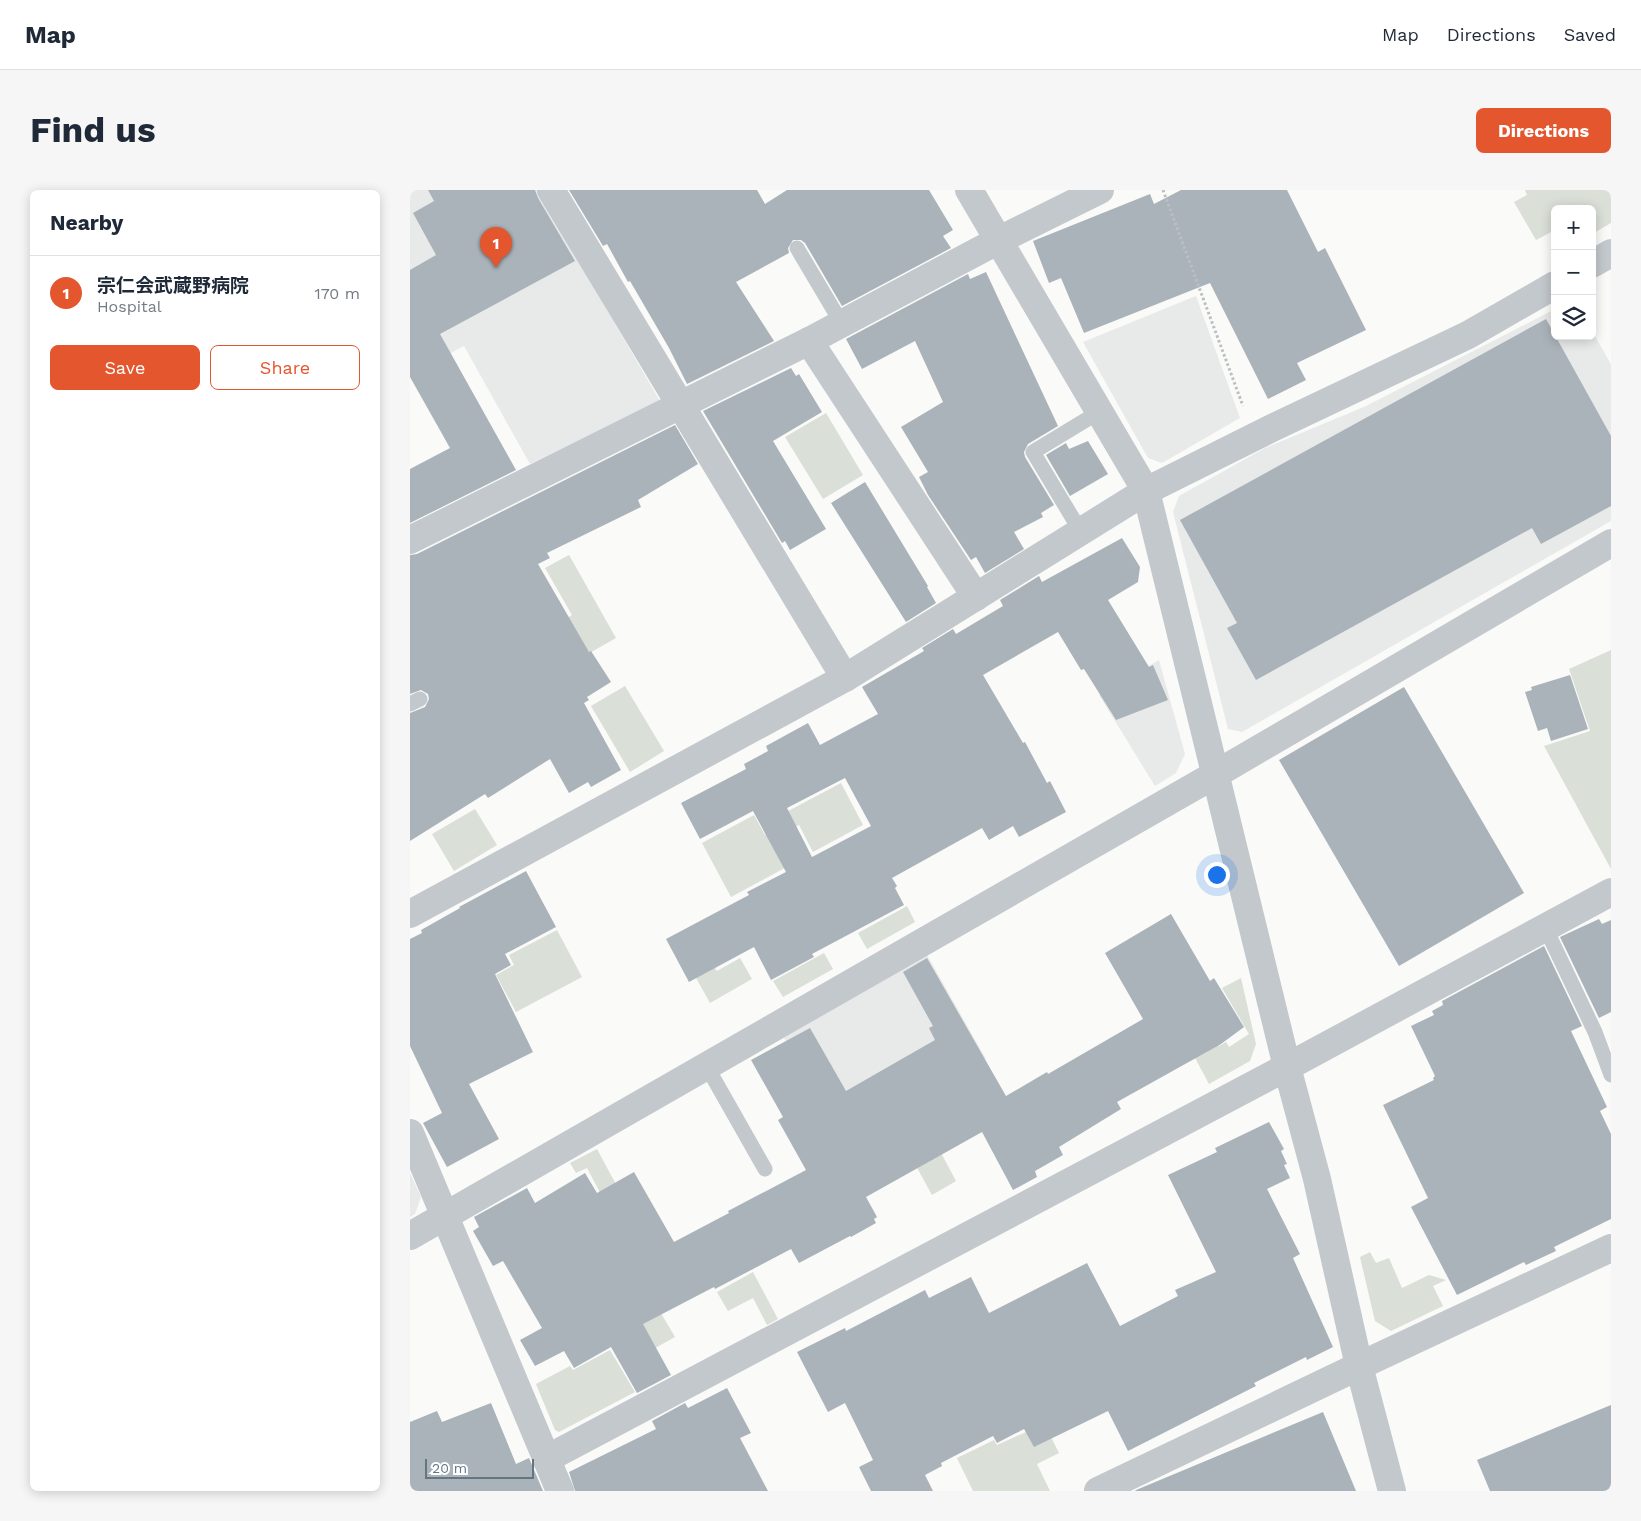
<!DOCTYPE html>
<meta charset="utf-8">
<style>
:root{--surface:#fff;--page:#f6f6f7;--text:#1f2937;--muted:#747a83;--line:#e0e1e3;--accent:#e4572e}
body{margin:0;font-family:"Work Sans","Noto Sans JP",sans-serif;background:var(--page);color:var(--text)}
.controls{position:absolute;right:15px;top:15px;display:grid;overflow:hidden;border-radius:8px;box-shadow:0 2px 12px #0003}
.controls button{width:45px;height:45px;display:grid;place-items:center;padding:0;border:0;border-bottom:1px solid var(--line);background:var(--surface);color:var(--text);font:25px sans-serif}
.scale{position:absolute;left:15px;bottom:12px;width:109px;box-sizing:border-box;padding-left:5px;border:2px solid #657683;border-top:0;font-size:14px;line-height:18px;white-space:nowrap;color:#657683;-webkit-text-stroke:4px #fff;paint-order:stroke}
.you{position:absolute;left:806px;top:684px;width:18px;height:18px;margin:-12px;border:4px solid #fff;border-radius:50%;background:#1a73e8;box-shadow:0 0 0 8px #1a73e833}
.badge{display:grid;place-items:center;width:32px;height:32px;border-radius:50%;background:var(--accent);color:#fff;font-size:16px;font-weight:700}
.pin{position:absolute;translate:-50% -41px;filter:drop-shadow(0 1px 2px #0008)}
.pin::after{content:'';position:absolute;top:26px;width:18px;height:15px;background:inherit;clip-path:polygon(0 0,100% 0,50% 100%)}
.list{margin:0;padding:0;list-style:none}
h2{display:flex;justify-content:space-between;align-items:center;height:65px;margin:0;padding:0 20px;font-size:21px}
h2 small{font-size:16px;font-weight:400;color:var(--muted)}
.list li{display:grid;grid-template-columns:32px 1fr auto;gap:15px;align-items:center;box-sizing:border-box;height:75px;padding:0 20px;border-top:1px solid var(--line)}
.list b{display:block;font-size:19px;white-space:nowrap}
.list p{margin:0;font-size:16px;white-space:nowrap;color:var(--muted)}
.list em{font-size:16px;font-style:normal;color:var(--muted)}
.actions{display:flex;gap:10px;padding:15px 20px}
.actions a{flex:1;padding:11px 0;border:1px solid var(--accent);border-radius:8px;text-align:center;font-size:18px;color:var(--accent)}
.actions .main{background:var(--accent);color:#fff}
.icon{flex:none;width:28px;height:28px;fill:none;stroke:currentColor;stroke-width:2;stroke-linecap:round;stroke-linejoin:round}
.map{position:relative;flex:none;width:1201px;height:1301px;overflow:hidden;border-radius:8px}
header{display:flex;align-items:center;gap:30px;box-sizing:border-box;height:70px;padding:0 25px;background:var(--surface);border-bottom:1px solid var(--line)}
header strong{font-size:24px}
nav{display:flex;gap:28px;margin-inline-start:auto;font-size:18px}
.intro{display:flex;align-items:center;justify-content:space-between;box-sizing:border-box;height:120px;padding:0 30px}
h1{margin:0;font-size:35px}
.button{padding:12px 22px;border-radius:8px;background:var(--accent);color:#fff;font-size:18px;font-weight:700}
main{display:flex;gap:30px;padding:0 30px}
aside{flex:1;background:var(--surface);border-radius:8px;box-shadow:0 2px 12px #0003}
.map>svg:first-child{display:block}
.built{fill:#e8e9e9}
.green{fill:#dadfd7}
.building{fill:#aab3b9;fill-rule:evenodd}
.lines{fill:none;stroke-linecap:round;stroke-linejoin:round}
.path{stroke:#bbbfc2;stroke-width:3;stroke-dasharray:2.5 2.5;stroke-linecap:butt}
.lane{stroke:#c3c8cc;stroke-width:15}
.street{stroke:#c3c8cc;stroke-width:28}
</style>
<header>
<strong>Map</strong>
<nav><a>Map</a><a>Directions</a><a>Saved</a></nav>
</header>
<div class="intro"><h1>Find us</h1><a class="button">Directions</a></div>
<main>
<aside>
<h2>Nearby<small></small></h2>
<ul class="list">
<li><span class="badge">1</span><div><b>宗仁会武蔵野病院</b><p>Hospital</p></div><em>170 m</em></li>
</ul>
<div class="actions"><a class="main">Save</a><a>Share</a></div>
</aside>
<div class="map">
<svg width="1201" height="1301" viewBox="0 0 1201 1301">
<rect width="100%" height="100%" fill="#fafaf8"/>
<!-- built -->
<g class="built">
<polygon points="0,0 127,0 250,211 120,274 54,156 0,185"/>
<polygon points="786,106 830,228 752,273 738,268 673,152"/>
<polygon points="1145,119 1145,146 1182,146 1182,141 1201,174 1201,331 832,542 818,539 763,322 769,306 855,258 956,216"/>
<polygon points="749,470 775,564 766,583 745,596 689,505"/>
<polygon points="517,765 576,869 433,951 374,848"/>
<polygon points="0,983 11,1007 5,1024 0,1027"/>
</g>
<!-- green -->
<g class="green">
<polygon points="1115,0 1201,0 1201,33 1182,44 1182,19 1145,19 1145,40 1126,50 1104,12 1117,5"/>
<polygon points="416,223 453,285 413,309 375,247"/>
<polygon points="159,365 206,448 100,508 151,432 162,425 135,378"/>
<polygon points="1201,460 1201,679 1134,556 1180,541 1159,479"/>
<polygon points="215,496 254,561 220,582 181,516"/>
<polygon points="431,593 453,635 403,662 389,635 373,643 365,628"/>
<polygon points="65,619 87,655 44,681 22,644"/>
<polygon points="344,625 355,645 366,640 384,673 321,707 292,653"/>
<polygon points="497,716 505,732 457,759 448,743"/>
<polygon points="147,740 172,787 106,822 86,785 104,775 99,765"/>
<polygon points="414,763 423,779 373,807 363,791"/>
<polygon points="330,768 342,789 300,813 285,786 303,775 307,781"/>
<polygon points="831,788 846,854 840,871 799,894 783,864 805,850 809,856 816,852 819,857 839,844 812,798"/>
<polygon points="187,959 209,1000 195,1012 177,978 166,983 160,973"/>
<polygon points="530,961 546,991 522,1005 505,974"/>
<polygon points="960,1062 966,1073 979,1068 992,1098 1019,1085 1036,1090 1023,1096 1033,1116 981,1141 965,1131 950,1067"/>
<polygon points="343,1082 368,1129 357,1135 343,1108 318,1121 307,1102"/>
<polygon points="249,1120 265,1147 238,1162 223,1134"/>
<polygon points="200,1160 225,1202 149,1242 145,1240 126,1194 160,1176 163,1180"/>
<polygon points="636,1237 649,1263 627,1274 640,1301 563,1301 547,1268 584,1250 587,1255 616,1242"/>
</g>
<!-- building -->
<g class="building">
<polygon points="18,0 125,0 128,8 165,71 30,144 106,280 0,333 0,279 40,258 0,187 0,80 26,65 3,23 24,11"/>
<polygon points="159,0 347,0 355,14 377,0 519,0 543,40 533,46 541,58 432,116 395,53 391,50 383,50 378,58 379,63 326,92 364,151 277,194 259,158 220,91 218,92 197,54 193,56"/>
<polygon points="771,0 877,0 908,62 915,58 956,140 887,173 896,190 858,209 800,93 674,143 651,88 639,93 623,51 740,4 744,14"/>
<polygon points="576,82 648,236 618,254 614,262 615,267 644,315 631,323 633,327 604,342 614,359 575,383 566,367 561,370 518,305 509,287 518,282 491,237 533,212 505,151 452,179 436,149 558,84 560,89"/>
<polygon points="1136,129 1201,246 1201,316 1131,354 1122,338 846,490 817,438 827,433 770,330"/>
<polygon points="381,178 386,186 389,184 412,222 363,251 416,339 380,360 375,351 372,353 293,221"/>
<polygon points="265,235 288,274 228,310 231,317 137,363 140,368 128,374 179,462 181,461 201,492 177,507 179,510 174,513 211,580 181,597 178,592 159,603 140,569 78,608 75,604 0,651 0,523 15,517 19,509 18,504 11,500 0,504 0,365 7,364"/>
<polygon points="678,251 698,284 660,306 636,265 656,253 659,259"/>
<polygon points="455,292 518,396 517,397 526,413 496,432 421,313"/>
<path d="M712,348L730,377L728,392L698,410L739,477L743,475L758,510L706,530L674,479L671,480L648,442L573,485L613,553L615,552L637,593L640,591L656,622L609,647L603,636L579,650L572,638L482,688L487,696L485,698L494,715L402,764L404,767L361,790L344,757L279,792L256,749L339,705L337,702L376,682L343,621L290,649L271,613L336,579L334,574L358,561L356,556L398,533L410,555L468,524L452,497L514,461L512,458L543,439L546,444L593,416L590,410L629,386L632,392ZM435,588L461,636L402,667L377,618Z"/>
<polygon points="1160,485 1178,539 1141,551 1137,538 1128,541 1115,502 1122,500 1121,497"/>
<polygon points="994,497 1114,703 989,776 869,570"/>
<polygon points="116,681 146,737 95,764 101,775 85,784 123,862 59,894 89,949 37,977 13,933 32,923 0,856 0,749 12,743 11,740 50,718 49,717"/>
<polygon points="761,724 800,791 804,788 834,837 811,854 707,912 711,919 649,957 653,965 625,981 627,987 603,1000 572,942 456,1007 467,1027 464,1029 466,1033 441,1047 440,1046 389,1073 381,1059 305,1099 304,1097 233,1134 261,1185 227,1203 201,1157 164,1178 154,1161 125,1176 110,1150 132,1138 93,1071 83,1076 63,1041 69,1037 64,1027 117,998 125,1013 175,983 187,1003 224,982 264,1052 319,1023 318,1021 396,980 368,930 373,927 341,870 400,838 436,901 525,850 519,838 523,836 493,782 517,768 596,906 637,882 638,884 733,829 695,763"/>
<polygon points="1189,729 1192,734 1201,730 1201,822 1189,828 1150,747"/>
<polygon points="1134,756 1172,836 1161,841 1197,917 1190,921 1201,944 1201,1029 1144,1057 1146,1061 1116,1075 1114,1072 1047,1105 1001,1017 1018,1008 973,915 1024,890 1023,888 1025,886 1001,836 1024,825 1022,821 1033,815 1032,811"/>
<polygon points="859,932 874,959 871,961 877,974 874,975 880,988 857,999 890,1064 883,1068 923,1157 897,1170 896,1167 844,1193 846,1196 718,1261 698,1221 624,1257 614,1239 587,1253 583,1246 531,1273 532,1276 515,1285 523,1301 461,1301 449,1277 463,1270 435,1213 418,1222 387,1162 435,1138 436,1141 515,1100 519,1108 561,1087 579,1123 677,1073 710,1136 768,1106 765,1100 806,1082 758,985 807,962 805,958"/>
<polygon points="317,1198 341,1243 330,1248 358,1301 165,1301 159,1282 246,1239 242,1231 275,1213 278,1218"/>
<polygon points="81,1213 106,1274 119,1268 133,1301 0,1301 0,1232 27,1221 32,1232"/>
<polygon points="1201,1215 1201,1301 1080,1301 1067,1270"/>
<polygon points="913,1222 946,1301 725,1301 726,1300"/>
</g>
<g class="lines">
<!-- path -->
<polyline class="path" points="753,0 833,216"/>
<!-- lane -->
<g class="lane">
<polyline points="387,58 432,134"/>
<polyline points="671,342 623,262 689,222"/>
<polyline points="0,514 10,509"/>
<polyline points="1135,737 1185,842 1201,885"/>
<polyline points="296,875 355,979"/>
</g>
<!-- street -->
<g class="street">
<polyline points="141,0 435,488"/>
<polyline points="559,0 736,301 877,877 907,989 949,1176 982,1301"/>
<polyline points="1182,74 1201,63"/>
<polyline points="399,151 566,407"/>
<polyline points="0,350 399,151 589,50 690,0"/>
<polyline points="0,724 435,488 736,301 860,239 1058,145 1145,95"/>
<polyline points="0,943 150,1301"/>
<polyline points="0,1046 806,584 1201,353"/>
<polyline points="136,1269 877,877 1201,702"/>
<polyline points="688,1301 949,1176 1201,1058"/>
</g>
</g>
</svg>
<div class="controls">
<button>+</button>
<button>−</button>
<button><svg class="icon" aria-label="layers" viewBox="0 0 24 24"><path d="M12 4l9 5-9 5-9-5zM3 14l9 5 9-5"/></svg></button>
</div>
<div class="scale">20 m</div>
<div class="you"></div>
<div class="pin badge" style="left:86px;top:78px">1</div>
</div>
</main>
